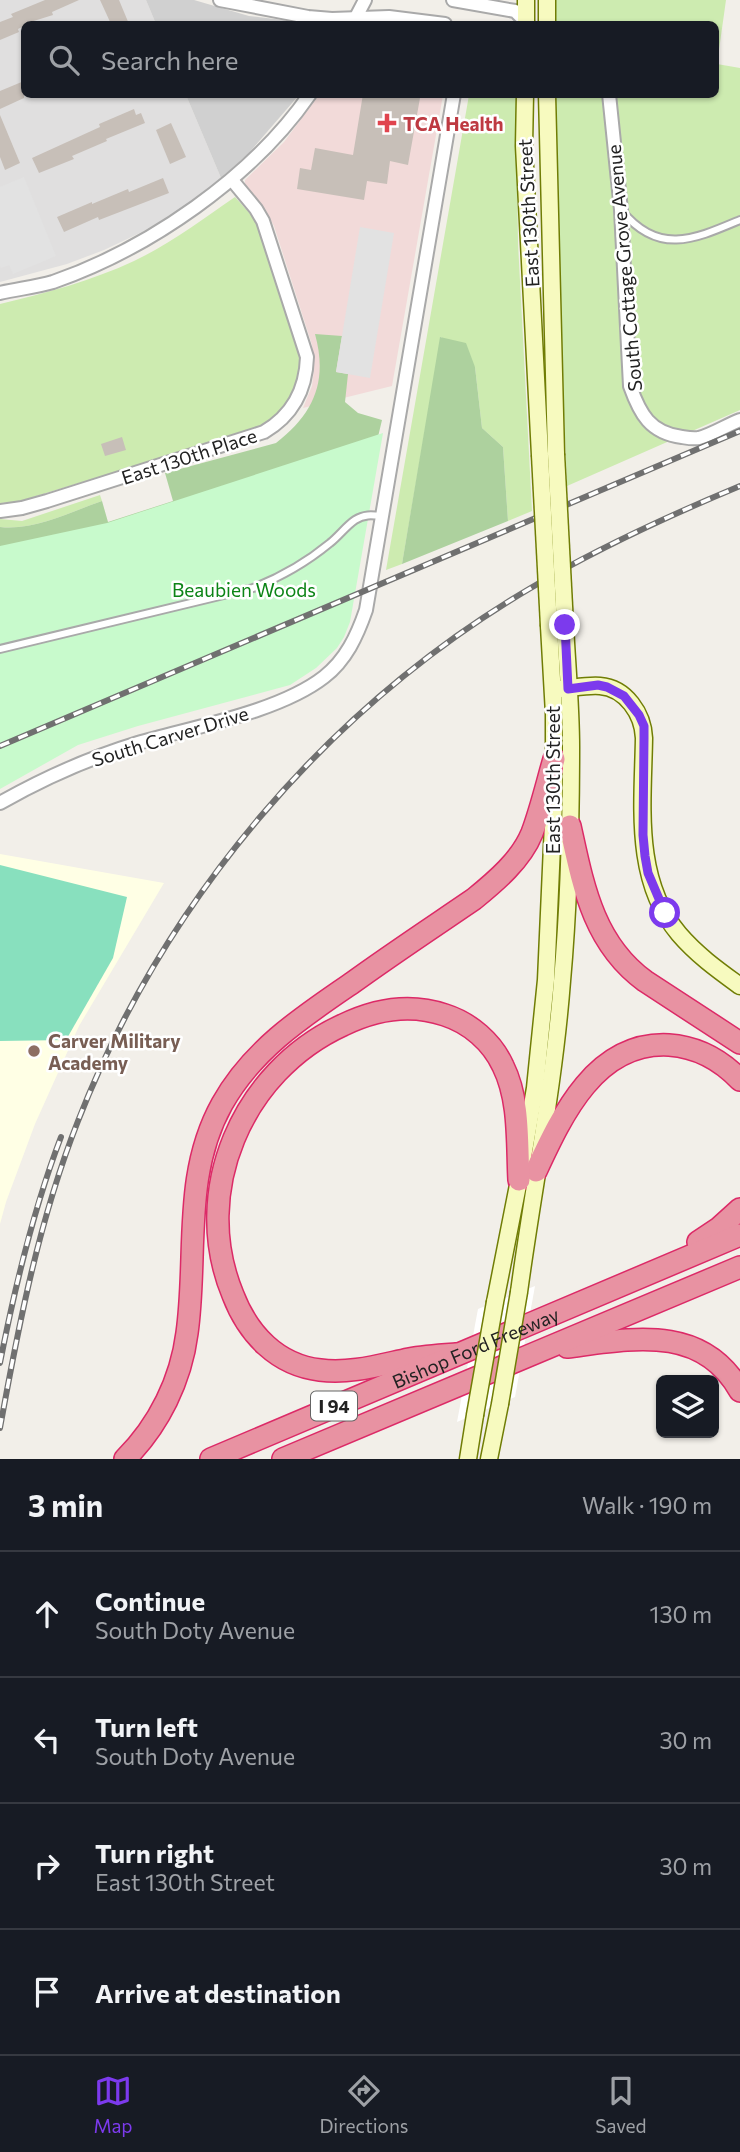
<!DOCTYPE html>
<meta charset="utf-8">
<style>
:root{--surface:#171b24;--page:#242831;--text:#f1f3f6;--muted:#9ea1a6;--line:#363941;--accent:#7c3aed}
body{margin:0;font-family:Commissioner,sans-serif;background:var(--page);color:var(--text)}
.controls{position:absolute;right:21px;bottom:21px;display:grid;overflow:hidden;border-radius:10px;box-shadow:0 2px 5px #0004}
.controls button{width:63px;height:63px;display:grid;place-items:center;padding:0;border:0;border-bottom:2px solid var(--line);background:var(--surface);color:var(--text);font:35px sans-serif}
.stop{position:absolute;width:21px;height:21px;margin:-16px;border:5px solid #7c3aed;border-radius:50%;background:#fff}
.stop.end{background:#7c3aed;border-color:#fff;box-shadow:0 2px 7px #0008}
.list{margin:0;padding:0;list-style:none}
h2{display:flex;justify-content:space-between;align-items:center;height:91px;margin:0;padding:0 28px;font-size:30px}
h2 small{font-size:23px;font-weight:400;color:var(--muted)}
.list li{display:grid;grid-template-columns:46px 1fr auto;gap:21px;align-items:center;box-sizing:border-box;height:126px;padding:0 28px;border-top:2px solid var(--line)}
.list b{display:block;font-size:26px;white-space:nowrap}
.list p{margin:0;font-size:23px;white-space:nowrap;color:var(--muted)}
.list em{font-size:23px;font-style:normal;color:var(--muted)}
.icon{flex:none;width:38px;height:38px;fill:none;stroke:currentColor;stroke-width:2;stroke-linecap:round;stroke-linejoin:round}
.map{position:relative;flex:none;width:740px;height:1459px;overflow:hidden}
.search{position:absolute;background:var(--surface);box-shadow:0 2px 5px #0004;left:21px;right:21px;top:21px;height:77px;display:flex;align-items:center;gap:18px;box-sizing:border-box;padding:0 24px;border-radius:10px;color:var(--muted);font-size:26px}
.sheet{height:595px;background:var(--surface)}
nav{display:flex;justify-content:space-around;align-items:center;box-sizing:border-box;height:98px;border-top:2px solid var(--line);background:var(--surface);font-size:19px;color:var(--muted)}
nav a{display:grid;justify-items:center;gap:4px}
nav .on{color:var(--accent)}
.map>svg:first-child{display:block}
.residential{fill:#e0dfdf}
.commercial{fill:#f2dad9}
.education{fill:#ffffe5}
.religious{fill:#d0d0d0}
.grass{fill:#cdebb0}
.forest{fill:#add19e}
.park{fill:#c8facc}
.pitch{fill:#88e0be}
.parking{fill:#e2e2e2}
.pier{fill:#fff}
.building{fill:#c7bfb8}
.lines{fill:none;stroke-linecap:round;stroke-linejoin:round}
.lane-casing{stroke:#a9a9a9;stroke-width:10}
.street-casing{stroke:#a9a9a9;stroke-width:16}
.secondary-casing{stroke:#707d05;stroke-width:19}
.highway-casing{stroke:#dc2a67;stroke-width:24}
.lane{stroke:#fff;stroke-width:6}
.street{stroke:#fff;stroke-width:12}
.secondary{stroke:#f7fabf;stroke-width:16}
.highway{stroke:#e892a2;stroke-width:21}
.rail-casing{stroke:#707070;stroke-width:6}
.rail{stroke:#fff;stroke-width:3.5;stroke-dasharray:10;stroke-linecap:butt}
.secondary-bridge-casing{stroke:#707d05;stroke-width:19;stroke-linecap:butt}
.secondary-bridge{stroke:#f7fabf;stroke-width:16}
.route{stroke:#7c3aed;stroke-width:9}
.health-dot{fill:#e0444e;stroke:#fff;stroke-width:2.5}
.education-dot{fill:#8d6e63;stroke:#fff;stroke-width:2.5}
.labels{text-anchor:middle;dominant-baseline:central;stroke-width:5;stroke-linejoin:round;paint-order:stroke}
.shield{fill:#fff;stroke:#646464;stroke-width:2}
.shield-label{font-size:18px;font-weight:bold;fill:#222}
.health-label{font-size:19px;font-weight:bold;fill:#be3a42;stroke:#fff;text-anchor:start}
.street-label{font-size:19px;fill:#222;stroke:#fff}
.park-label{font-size:19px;fill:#0c8416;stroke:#fff}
.education-label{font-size:19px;font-weight:bold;fill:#785e54;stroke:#fff;text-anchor:start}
</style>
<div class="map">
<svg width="740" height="1459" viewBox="0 0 740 1459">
<rect width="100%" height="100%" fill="#f2efe9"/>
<!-- residential -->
<polygon class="residential" points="0,0 146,0 156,24 24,24 24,94 186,95 221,178 201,195 172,214 142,232 104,250 67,264 0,282"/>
<!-- commercial -->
<polygon class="commercial" points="319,95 443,95 392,386 303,408 312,386 314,368 312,345 274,226 266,211 245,184 245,180 284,142"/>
<!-- education -->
<polygon class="education" points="0,854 164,883 79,1026 35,1124 6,1202 0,1224"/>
<!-- religious -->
<g class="religious">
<polygon points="146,0 194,0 249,16 317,24 156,24"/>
<polygon points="186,95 299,95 248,154 221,178"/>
</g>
<!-- grass -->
<g class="grass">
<polygon points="552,0 726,0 717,64 740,68 740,410 567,486 551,95 716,94 716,24 552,24"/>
<polygon points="469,95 516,95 518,243 532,511 508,521 503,447 482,428 475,367 441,337 402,564 386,570"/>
<path d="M235,197L253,217L260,233L300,353L298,381L283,409L258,428L17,502L0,503V304C46,293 91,281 134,261C170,244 203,219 235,197Z"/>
<path d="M100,495L102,501C70,512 34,531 0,527V519L22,521Z"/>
</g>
<!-- forest -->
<g class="forest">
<path d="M315,334L342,336L336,372L348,374L345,402L358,413L382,420L377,441L0,600V527C34,531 70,512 102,501L108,522L173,501L165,473L276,443C314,414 328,381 315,334Z"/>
<polygon points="440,337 466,343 475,367 482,428 503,447 508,521 402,564"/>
</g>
<!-- park -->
<polygon class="park" points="383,433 350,622 344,637 337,648 316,668 290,685 138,726 78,745 0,789 0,546 107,523"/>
<!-- pitch -->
<polygon class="pitch" points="0,865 127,897 113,958 66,1040 0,1041"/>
<!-- parking -->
<g class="parking">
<polygon points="24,177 56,256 13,274 9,265 1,268 0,266 0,187"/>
<polygon points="360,227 394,233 370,378 336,372"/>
</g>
<!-- pier -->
<polygon class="pier" points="535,1286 515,1397 457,1422 478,1309"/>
<!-- building -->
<g class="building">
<polygon points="45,0 79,0 52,12 53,15 24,24 24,26 18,29 19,32 0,40 0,22 13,17 11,14"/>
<polygon points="100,0 119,0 129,24 111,24"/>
<polygon points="24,81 24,98 0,109 0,91"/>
<polygon points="363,94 403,94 420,98 408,165 390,161 387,184 367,181 364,200 297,189 300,168 311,170 315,148 353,155"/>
<polygon points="134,109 136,115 141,113 145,123 106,139 107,141 72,156 74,159 39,173 32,158 100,127 99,124"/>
<polygon points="0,115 20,163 5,170 0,157"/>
<polygon points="171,123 186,157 170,164 156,130"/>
<polygon points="163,178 169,193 99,220 98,217 64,232 57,217 92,202 92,204 128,189 129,192"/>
<polygon points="122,437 126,450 105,456 101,444"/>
</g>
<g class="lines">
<defs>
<g id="lane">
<path d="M622,211C659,256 695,239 740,220"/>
<path d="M0,649L253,588C281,577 307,562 330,543C339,536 346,526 355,520C364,514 372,515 382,516"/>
</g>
<g id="street">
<polyline points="220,0 308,17 332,19 389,17 445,24"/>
<polyline points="453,0 515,11 528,24"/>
<polyline points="354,21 365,0"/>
<path d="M609,94L621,210L630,386C640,414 650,433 682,437C688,438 693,439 699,438C713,434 727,425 740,420"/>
<path d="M0,293C17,289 36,287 53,282C148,249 252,178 310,94"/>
<path d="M0,511L22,508L47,501L264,432C293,415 306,390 307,357L263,221L256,209L232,180"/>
<path d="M0,803C44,778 89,758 138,743C193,727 279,712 324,677C346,660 357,636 366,610L454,94"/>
</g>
<g id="secondary">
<polyline points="547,0 547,24"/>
<polyline points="526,24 526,0"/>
<polyline points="525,94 524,146 540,455"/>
<polyline points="547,94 556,454"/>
<path d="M560,689C573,688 587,685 600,686C626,688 643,714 644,738C643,804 633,880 679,934C697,955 718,970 740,986"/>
<path d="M519,1292C533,1188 554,1086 562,981C569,903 571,825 571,747C571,707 567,665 565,625"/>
<polyline points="495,1302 519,1180 535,1088 546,980 554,801 554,714 549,626"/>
<polyline points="468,1459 475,1415"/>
<polyline points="489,1459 500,1404"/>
</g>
<g id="highway">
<path d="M570,826C583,885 593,943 645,981L740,1043"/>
<path d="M536,1171C562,1115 596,1041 669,1045C697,1047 720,1059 740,1080"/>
<polyline points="698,1242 719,1228 740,1209"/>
<path d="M567,1347C630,1339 702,1323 740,1391"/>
<path d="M456,1354C441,1355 424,1356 409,1359C380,1365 350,1374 320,1370C277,1365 248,1334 233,1295C190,1192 242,1071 343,1025C376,1009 410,1003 445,1015C470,1023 492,1042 503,1066C520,1100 517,1143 519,1180"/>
<path d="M125,1459C159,1425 181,1380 187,1333C198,1255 182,1176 222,1104C252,1050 302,1017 352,983C392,954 433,927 474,899C496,881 521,860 532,833C541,809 547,783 554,759"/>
<path id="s1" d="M211,1459L740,1235"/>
<polyline points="283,1459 740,1267"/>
</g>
</defs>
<!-- lane casing -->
<use href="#lane" class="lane-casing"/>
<!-- street casing -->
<use href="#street" class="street-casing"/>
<!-- secondary casing -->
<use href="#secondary" class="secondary-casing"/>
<!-- highway casing -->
<use href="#highway" class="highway-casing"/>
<!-- lane -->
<use href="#lane" class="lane"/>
<!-- street -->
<use href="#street" class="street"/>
<!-- secondary -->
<use href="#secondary" class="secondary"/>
<!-- highway -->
<use href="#highway" class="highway"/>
<defs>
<g id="rail">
<polyline points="0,746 740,431"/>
<path d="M0,1363C15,1286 33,1210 61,1137"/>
<path d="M0,1428C19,1323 39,1220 78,1121C164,901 326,709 529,589C596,549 668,516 740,486"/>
</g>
</defs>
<!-- rail casing -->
<use href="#rail" class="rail-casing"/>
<!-- rail -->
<use href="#rail" class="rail"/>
<defs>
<g id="secondary-bridge">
<polyline points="556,454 565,625"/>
<polyline points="540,455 549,626"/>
<polyline points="500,1404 519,1292"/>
<polyline points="475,1415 495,1302"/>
</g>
</defs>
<!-- secondary-bridge casing -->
<use href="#secondary-bridge" class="secondary-bridge-casing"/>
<!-- secondary-bridge -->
<use href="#secondary-bridge" class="secondary-bridge"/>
</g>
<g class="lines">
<!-- route -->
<polyline class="route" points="565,625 568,689 598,685 607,687 624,696 639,715 644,726 644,738 643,835 645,856 648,873 665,913"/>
</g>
<!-- markers -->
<path class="health-dot" d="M383.5 112.5h7v7h7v7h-7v7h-7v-7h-7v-7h7z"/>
<circle class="education-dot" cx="34" cy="1051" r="7"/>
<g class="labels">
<!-- shield labels -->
<rect class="shield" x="311" y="1391.5" width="46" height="29" rx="5"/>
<g class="shield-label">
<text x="334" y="1406">I 94</text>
</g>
<!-- health labels -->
<g class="health-label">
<text x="403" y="123">TCA Health</text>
</g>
<!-- street labels -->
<g class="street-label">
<text transform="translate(528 213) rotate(-93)">East 130th Street</text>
<text transform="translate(624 268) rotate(-95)">South Cottage Grove Avenue</text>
<text transform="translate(189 456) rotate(-18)">East 130th Place</text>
<text transform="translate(170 736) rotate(-17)">South Carver Drive</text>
<text transform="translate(552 780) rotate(-90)">East 130th Street</text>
<text stroke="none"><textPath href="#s1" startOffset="287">Bishop Ford Freeway</textPath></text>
</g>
<!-- park labels -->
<g class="park-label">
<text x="244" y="589">Beaubien Woods</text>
</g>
<!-- education labels -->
<g class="education-label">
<text x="48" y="1040">Carver Military<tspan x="48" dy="22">Academy</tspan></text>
</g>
</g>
</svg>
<div class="controls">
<button><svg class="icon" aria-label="layers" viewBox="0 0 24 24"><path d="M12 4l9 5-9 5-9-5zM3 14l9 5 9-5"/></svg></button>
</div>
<div class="stop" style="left:665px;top:913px"></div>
<div class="stop end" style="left:565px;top:625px"></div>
<div class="search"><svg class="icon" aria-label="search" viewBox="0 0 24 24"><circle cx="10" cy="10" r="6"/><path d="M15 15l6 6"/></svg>Search here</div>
</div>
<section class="sheet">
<h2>3 min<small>Walk · 190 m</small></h2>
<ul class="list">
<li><svg class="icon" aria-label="ahead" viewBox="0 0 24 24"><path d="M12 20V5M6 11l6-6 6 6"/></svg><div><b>Continue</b><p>South Doty Avenue</p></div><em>130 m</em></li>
<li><svg class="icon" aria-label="left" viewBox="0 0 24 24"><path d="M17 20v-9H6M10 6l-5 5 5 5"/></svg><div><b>Turn left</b><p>South Doty Avenue</p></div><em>30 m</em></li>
<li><svg class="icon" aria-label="right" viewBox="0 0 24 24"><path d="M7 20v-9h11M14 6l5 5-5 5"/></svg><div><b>Turn right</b><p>East 130th Street</p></div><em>30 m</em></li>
<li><svg class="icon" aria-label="arrive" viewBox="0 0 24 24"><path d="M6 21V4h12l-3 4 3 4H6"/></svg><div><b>Arrive at destination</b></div></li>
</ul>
</section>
<nav>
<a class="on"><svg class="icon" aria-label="map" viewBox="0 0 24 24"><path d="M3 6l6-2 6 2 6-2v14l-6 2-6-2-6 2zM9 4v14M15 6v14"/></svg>Map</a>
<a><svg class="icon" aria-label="directions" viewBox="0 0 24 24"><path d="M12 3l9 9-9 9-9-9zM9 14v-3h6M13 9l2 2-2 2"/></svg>Directions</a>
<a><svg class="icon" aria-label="saved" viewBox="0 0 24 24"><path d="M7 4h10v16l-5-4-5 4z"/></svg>Saved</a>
</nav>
